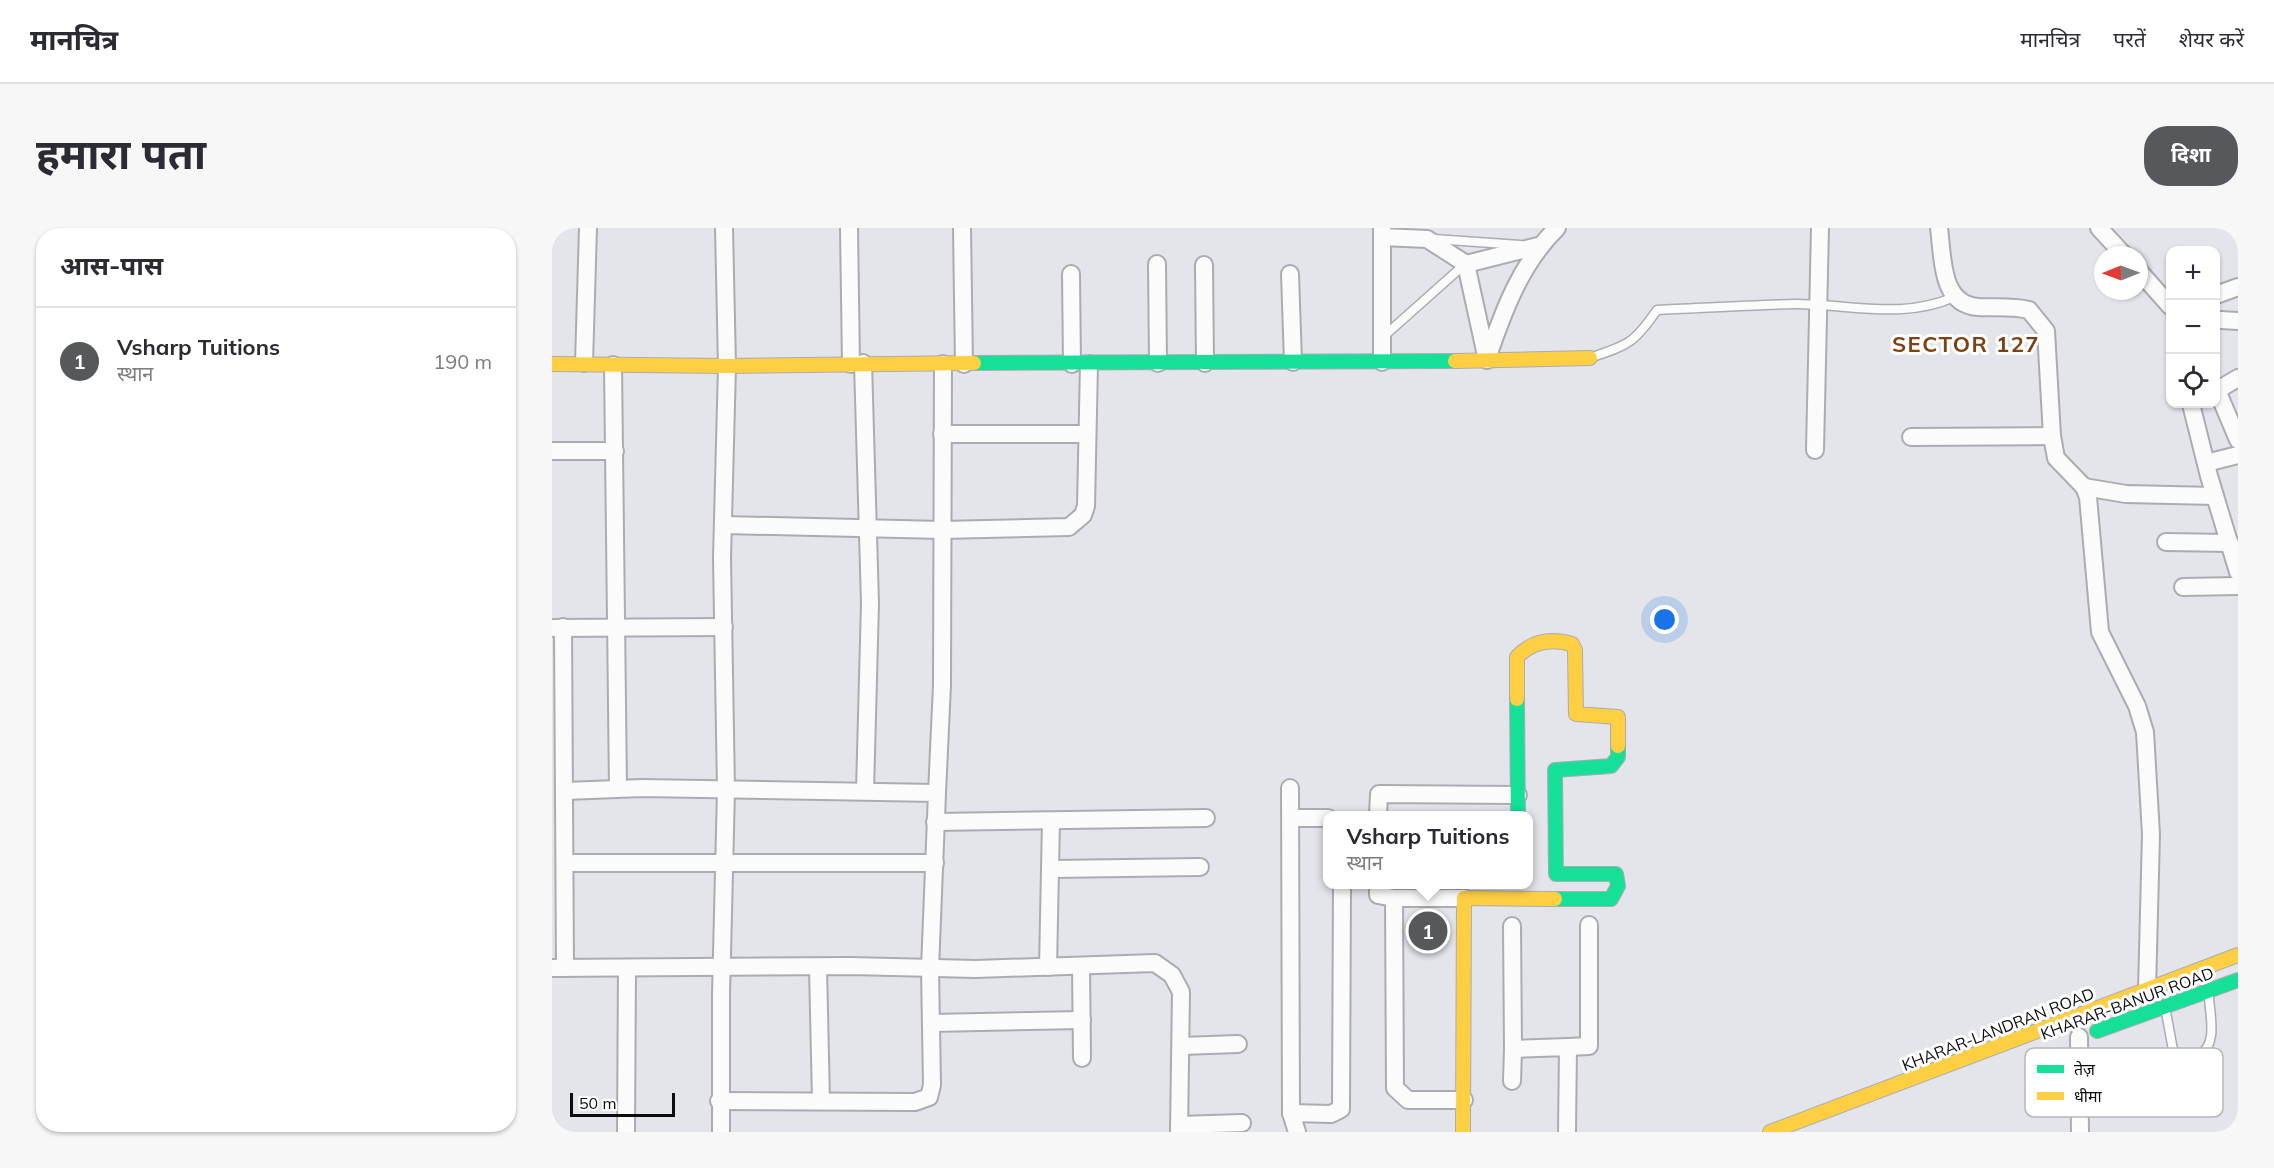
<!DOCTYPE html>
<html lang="hi">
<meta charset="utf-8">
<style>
:root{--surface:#fff;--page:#f7f7f7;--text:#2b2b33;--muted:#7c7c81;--line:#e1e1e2;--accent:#56585c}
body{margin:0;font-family:Mulish,"Noto Sans Devanagari",sans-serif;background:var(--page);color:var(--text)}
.controls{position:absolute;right:18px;top:18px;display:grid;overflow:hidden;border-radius:12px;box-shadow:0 2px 4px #0004}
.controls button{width:54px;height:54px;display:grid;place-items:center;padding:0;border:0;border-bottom:2px solid var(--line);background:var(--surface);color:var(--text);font:30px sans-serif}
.compass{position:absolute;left:1542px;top:18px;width:54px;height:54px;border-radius:50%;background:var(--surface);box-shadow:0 2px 4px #0004;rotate:269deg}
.scale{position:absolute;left:18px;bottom:15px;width:105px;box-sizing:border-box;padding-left:6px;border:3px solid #0a0c0f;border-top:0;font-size:16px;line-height:21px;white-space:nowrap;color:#0a0c0f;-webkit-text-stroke:4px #fff;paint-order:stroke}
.you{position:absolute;left:1113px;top:392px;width:21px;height:21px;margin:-15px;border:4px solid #fff;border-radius:50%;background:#1a73e8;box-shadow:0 0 0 9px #1a73e833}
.badge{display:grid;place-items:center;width:39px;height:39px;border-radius:50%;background:var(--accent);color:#fff;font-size:20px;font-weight:700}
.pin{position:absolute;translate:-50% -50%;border:3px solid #fff;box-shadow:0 2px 6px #0006}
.popup{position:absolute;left:771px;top:583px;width:210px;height:78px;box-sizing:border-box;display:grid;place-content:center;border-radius:12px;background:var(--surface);filter:drop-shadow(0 2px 4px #0005);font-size:20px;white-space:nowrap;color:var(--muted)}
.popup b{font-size:22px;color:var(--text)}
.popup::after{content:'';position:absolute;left:50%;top:100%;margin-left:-12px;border:12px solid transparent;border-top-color:var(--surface)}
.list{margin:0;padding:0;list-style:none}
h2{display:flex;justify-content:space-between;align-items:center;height:78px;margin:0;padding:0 24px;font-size:26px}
h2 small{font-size:20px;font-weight:400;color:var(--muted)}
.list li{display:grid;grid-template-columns:39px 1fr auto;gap:18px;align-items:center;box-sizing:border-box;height:108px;padding:0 24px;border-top:2px solid var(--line)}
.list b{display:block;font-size:22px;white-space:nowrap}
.list p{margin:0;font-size:20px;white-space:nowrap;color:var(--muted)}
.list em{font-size:20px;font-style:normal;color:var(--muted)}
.icon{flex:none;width:33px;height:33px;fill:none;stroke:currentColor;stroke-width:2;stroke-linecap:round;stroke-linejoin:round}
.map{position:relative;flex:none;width:1686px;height:904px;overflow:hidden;border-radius:24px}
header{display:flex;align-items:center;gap:36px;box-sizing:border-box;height:84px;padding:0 30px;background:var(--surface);border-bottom:2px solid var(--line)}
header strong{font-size:28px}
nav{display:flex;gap:33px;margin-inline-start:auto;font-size:21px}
.intro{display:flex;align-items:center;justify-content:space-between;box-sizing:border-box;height:144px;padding:0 36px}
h1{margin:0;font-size:42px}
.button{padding:15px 27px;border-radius:24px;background:var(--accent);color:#fff;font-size:21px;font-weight:700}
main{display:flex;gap:36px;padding:0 36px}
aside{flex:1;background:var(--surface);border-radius:24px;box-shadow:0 2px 4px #0004}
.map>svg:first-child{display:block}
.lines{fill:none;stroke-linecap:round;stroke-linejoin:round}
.lane-casing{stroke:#abacb0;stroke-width:11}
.street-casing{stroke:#abacb0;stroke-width:20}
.fast-casing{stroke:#abacb0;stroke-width:16}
.slow-casing{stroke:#abacb0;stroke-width:16}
.lane{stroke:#fbfbfc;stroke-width:8}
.street{stroke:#fbfbfc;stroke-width:16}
.fast{stroke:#16e098;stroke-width:14}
.slow{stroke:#ffcf43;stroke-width:14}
.labels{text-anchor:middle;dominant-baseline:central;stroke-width:6;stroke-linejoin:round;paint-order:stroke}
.street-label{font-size:16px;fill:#0a0c0f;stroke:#fff}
.district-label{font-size:22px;font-weight:bold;letter-spacing:1.5px;fill:#7d4113;stroke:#fff}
.key{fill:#fff;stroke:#b6b6b7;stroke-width:1.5}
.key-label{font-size:16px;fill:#0a0c0f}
</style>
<header>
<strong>मानचित्र</strong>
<nav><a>मानचित्र</a><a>परतें</a><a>शेयर करें</a></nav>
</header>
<div class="intro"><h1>हमारा पता</h1><a class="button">दिशा</a></div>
<main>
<aside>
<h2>आस-पास<small></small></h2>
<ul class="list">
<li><span class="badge">1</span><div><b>Vsharp Tuitions</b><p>स्थान</p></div><em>190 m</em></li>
</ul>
</aside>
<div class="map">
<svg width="1686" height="904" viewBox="0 0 1686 904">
<rect width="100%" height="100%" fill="#e4e5ea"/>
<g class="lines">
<defs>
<g id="lane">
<polyline points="882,11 968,17"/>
<polyline points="831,109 913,36"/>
<path d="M1040,129C1077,117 1083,114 1105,82C1151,80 1197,77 1243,76C1297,76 1351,92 1402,69"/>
<path d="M1614,784L1621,822C1629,828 1638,832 1647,827C1666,817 1658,788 1657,769"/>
</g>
<g id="street">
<polyline points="297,0 299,136"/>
<polyline points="410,0 412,136"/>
<path d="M1387,0C1391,29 1388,76 1426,79C1444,80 1460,78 1477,82L1494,103L1500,208L1504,230L1532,259L1536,269L1548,404L1585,478L1593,504L1599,606L1595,762"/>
<polyline points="1547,0 1572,27"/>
<polyline points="830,9 875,11 914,36 935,132"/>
<polyline points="605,36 606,135"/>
<polyline points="914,36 986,18"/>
<polyline points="652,37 653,135"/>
<polyline points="1587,43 1618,78"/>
<polyline points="519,46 520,136"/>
<polyline points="738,46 741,134"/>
<polyline points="1664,67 1686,59"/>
<polyline points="1669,92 1686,93"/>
<path d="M935,131C951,84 969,35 1005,0"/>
<polyline points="830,134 830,0"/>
<polyline points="32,135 36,0"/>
<polyline points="311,135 318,375 313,563"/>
<polyline points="61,137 66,560"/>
<polyline points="1665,162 1686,212"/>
<polyline points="1664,163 1686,150"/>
<polyline points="1639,176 1657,248 1686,344"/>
<polyline points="390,206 535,206"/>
<polyline points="1359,209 1500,208"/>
<polyline points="1263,222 1268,0"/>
<polyline points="0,223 63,223"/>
<polyline points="1654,235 1686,227"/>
<polyline points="1532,259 1574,266 1663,268"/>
<polyline points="172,297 390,302 517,299 531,287 534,278 537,136"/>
<polyline points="1614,314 1678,315"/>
<polyline points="1631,359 1686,358"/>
<polyline points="11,399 13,740"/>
<polyline points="2,400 172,399"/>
<polyline points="738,560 739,885 745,904"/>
<polyline points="14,563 90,560 385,565 378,741 380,857 377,869 363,874 167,873"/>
<polyline points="385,565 390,457 391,136"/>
<polyline points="826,588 827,566 966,567"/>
<polyline points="739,590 776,590"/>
<polyline points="383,594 654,590"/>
<polyline points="14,635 383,635"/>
<polyline points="499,641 648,639"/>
<polyline points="826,656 826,667 842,670"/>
<polyline points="960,698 961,821 1016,819 1015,904"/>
<polyline points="529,738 530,830"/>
<polyline points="266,739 269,873"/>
<polyline points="496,739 499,593"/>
<polyline points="0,740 298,738 424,741 603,735 620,747 629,764 627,904"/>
<polyline points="379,795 530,792"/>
<polyline points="1527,809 1528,904"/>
<polyline points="629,818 686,816"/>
<polyline points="1016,819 1037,818 1037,697"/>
<polyline points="960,853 961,821"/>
<polyline points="912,872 856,872 843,860 842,670 912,670"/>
<polyline points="739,885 779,886 789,881 790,656"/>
<polyline points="627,897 690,895"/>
<polyline points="74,904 75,741"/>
<polyline points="169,904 169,767 174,562 170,330 175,138 172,0"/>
</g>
<g id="fast">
<polyline points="422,135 903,133"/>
<polyline points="965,471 966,588"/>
<polyline points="1003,671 1059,671 1066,658 1064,646 1004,646 1003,542 1059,538 1066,529 1066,518"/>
<polyline points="1545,803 1686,752"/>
</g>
<g id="slow">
<polyline points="903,133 1038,130"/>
<polyline points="0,136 175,138 422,135"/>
<path d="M965,471V429C980,413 999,410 1020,416L1023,422L1024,486L1066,489V518"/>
<polyline points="911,904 912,670 1003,671"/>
<polyline points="1218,904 1686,727"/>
</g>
</defs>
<!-- lane casing -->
<use href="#lane" class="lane-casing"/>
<!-- street casing -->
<use href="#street" class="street-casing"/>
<!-- fast casing -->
<use href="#fast" class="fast-casing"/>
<!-- slow casing -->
<use href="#slow" class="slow-casing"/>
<!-- lane -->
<use href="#lane" class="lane"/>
<!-- street -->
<use href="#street" class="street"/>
<!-- fast -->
<use href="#fast" class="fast"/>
<!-- slow -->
<use href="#slow" class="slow"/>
</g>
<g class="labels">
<!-- street labels -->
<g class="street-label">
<text transform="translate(1575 775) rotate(-20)">KHARAR-BANUR ROAD</text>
<text transform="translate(1446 801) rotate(-21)">KHARAR-LANDRAN ROAD</text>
</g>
<!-- district labels -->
<g class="district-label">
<text x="1414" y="116">SECTOR 127</text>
</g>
</g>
<!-- legend -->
<rect x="1473" y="820" width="198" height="69" rx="9" class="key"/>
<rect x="1485" y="837" width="27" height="8" fill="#16e098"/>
<rect x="1485" y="864" width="27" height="8" fill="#ffcf43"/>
<g class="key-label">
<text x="1522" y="847">तेज़</text>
<text x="1522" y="874">धीमा</text>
</g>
</svg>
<div class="controls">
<button>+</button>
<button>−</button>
<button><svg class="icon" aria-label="locate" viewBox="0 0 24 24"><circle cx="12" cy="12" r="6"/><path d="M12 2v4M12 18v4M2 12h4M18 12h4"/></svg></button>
</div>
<svg class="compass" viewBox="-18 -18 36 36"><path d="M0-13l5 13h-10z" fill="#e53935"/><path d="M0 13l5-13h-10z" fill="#7c7c81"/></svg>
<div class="scale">50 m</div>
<div class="you"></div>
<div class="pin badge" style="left:876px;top:703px">1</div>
<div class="popup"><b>Vsharp Tuitions</b>स्थान</div>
</div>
</main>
